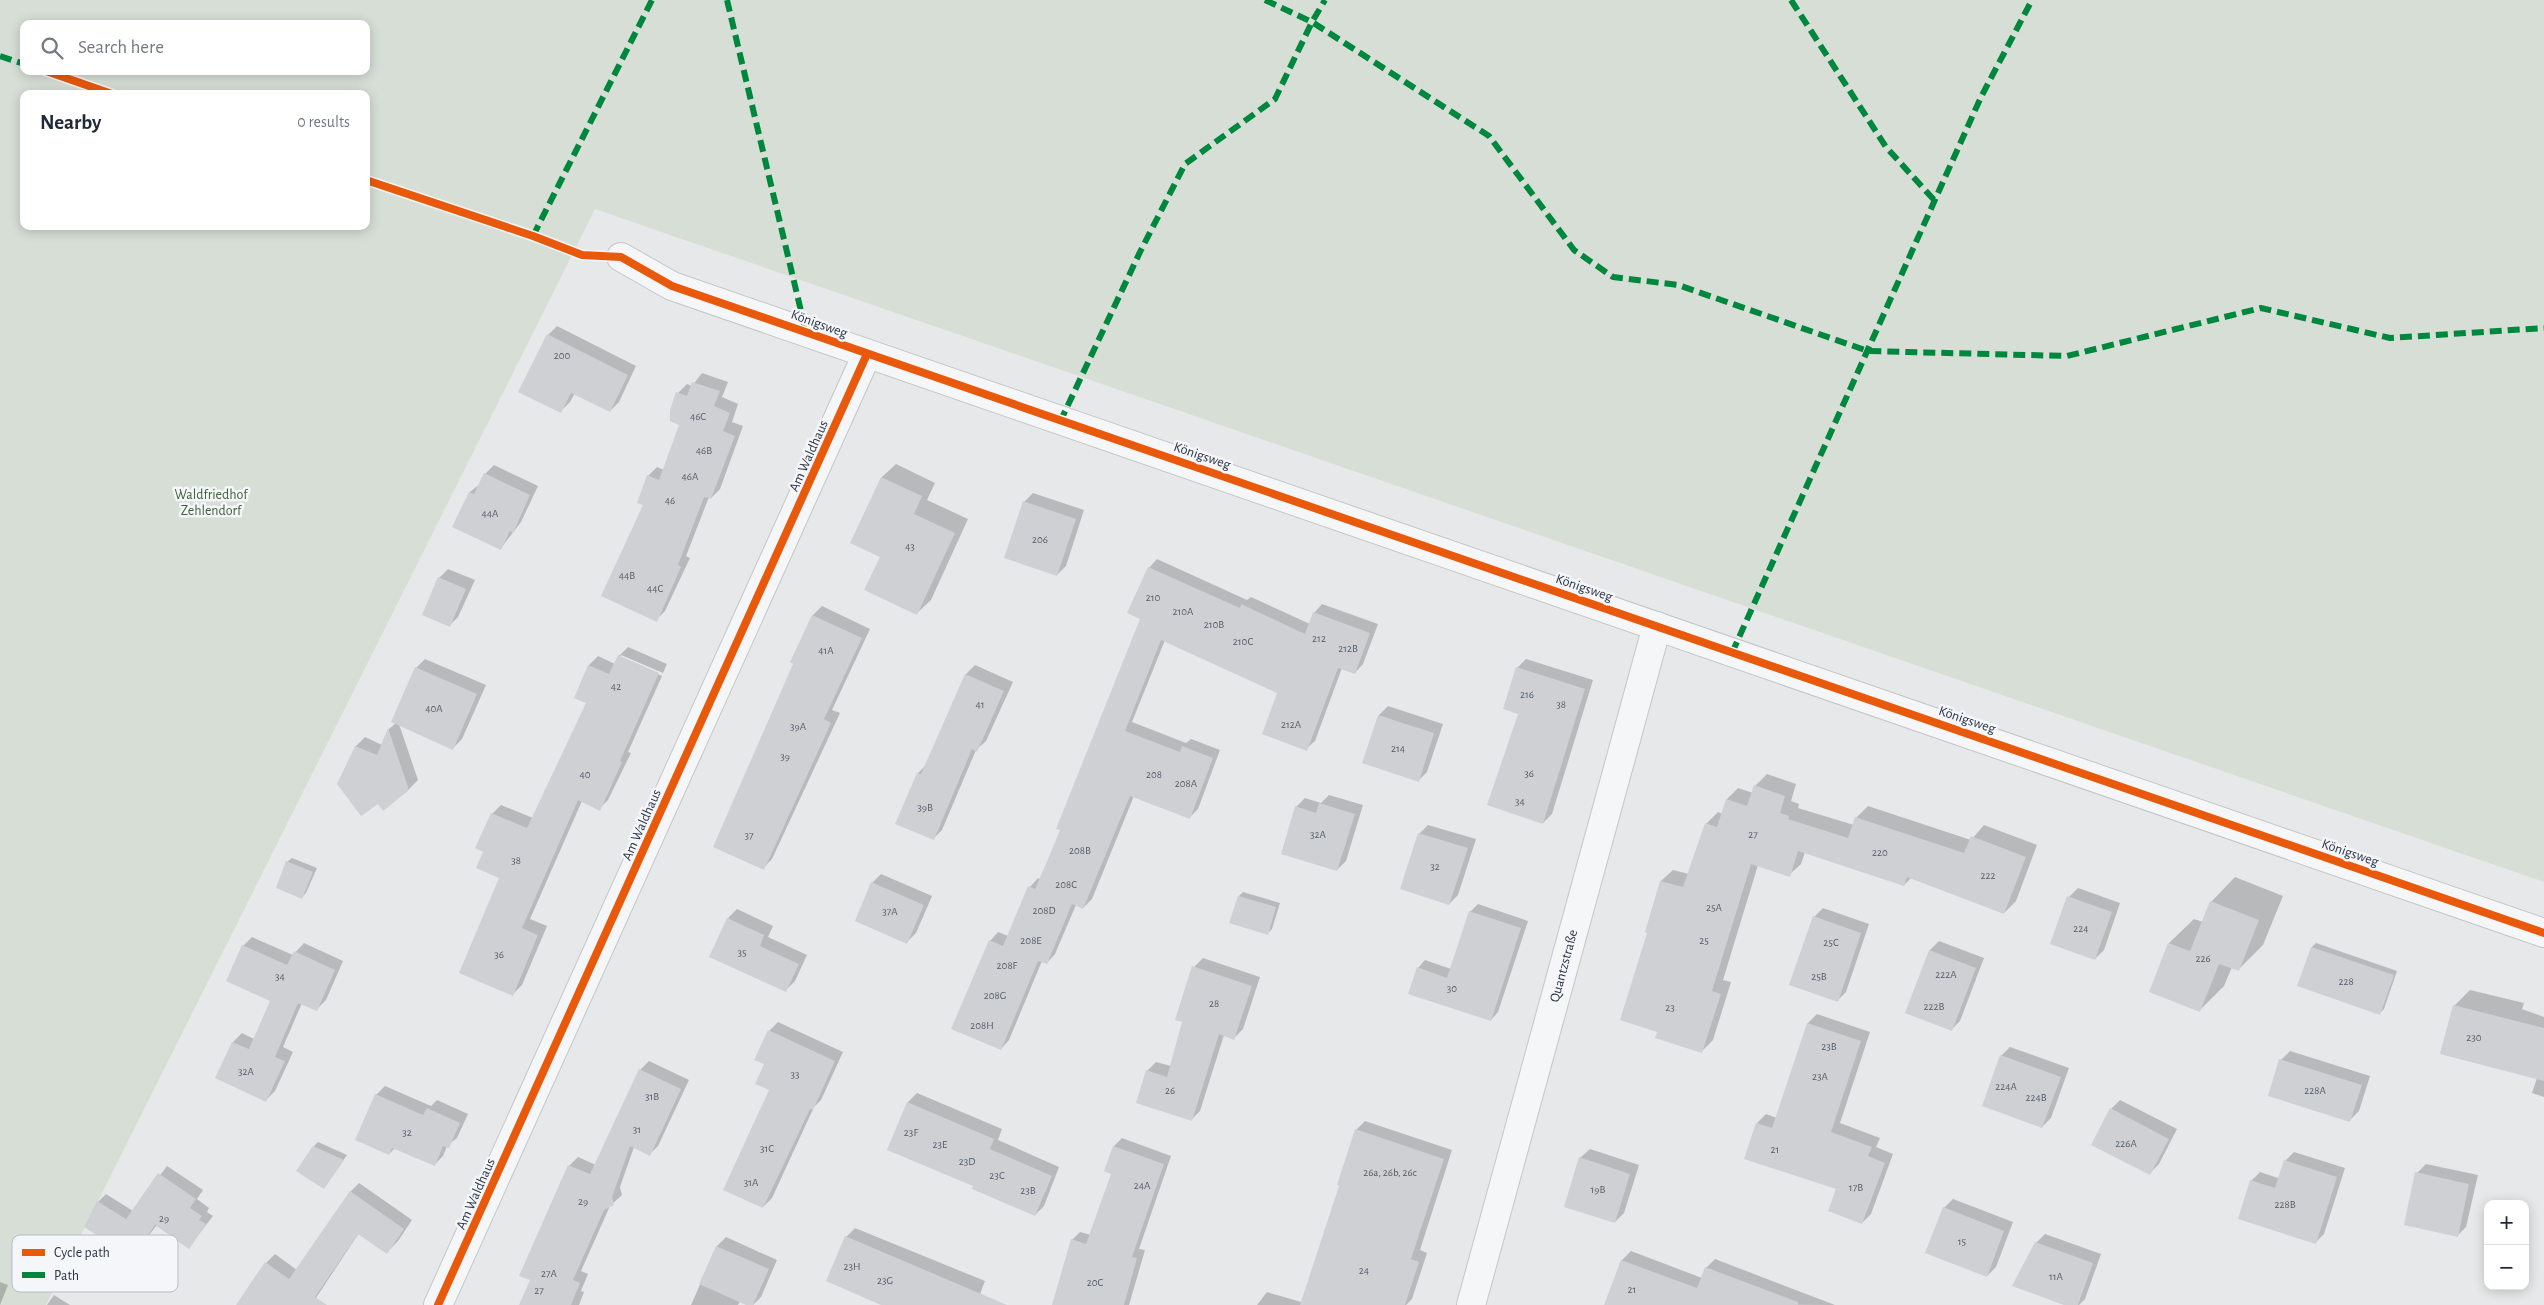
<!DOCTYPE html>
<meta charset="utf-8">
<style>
:root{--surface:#fff;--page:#f6f6f7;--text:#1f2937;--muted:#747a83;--line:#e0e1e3}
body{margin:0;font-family:"Alegreya Sans",sans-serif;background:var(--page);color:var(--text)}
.controls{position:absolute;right:15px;bottom:15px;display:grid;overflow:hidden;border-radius:10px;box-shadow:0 2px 12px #0003}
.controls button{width:45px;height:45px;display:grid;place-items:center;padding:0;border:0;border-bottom:1px solid var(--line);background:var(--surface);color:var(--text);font:25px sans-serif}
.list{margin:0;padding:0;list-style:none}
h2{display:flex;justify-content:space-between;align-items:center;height:65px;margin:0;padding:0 20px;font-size:21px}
h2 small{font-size:16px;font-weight:400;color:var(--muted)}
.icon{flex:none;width:28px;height:28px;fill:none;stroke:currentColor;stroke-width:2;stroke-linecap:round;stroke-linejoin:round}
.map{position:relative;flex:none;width:2544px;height:1305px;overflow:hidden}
.search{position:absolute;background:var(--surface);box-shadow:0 2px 12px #0003;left:20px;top:20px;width:350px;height:55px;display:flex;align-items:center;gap:12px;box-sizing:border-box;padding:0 18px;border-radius:10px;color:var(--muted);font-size:19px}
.panel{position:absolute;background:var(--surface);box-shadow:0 2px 12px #0003;left:20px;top:90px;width:350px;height:140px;border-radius:10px}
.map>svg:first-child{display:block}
.green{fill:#d6ded6;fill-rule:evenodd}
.shadow{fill:#0003}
.building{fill:#ced0d3}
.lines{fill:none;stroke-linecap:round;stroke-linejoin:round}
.street-casing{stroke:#c4c6c8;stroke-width:30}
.street{stroke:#f5f6f7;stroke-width:28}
.quiet{stroke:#00873e;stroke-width:6;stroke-dasharray:12 6;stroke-linecap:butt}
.cycleway-casing{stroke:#f4f6f9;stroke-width:11}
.cycleway{stroke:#e8590c;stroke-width:8}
.labels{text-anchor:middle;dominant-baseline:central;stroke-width:5;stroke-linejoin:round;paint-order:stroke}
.number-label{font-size:11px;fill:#545c69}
.street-label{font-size:14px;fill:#2b3445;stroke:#f4f6f9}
.park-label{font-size:14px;fill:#3f6138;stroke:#f4f6f9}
.key{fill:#f4f6f9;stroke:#b8bcc3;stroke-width:1}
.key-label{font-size:14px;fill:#2b3445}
</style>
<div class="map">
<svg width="2544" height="1305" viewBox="0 0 2544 1305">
<rect width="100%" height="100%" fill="#e6e8ea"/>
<!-- green -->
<path class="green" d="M0,0H2544V882L595,209L46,1305H0ZM24,24H366V71H24ZM24,94H366V226H24Z"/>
<!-- shadow -->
<g class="shadow">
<polygon points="557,326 636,366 619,402 610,411 575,393 570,402 561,411 548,335"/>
<polygon points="702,373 728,382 722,397 738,404 732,422 743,426 720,489 711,498 709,497 686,556 690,558 665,611 656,620 644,504 648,476 657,467 664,470 681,424 678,393 687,384 692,386"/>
<polygon points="896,464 935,483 927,500 968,519 931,600 917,613 882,556 851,543 882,477"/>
<polygon points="494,465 538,486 521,522 501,548 454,527 470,492 480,484 485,474"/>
<polygon points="1033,493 1084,510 1066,566 1057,575 1024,502"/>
<polygon points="1157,559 1247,600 1251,597 1310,624 1314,613 1322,604 1378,624 1363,664 1355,673 1342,668 1315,741 1306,749 1279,692 1165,640 1132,722 1186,743 1191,739 1220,750 1198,809 1189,818 1134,796 1092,899 1083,908 1076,905 1055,954 1047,963 1042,961 1009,1040 1001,1049 990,941 998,932 1008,936 1030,887 1038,878 1041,880 1142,618 1149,568"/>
<polygon points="448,569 475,580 458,617 449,626 424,614 439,578"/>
<polygon points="822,606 870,629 832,710 840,713 772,859 763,868 795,664 813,615"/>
<polygon points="628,647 667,664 663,673 621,655 621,658 662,676 628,752 631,753 608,800 599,809 582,801 530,919 547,926 522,985 513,994 501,877 485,851 492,814 501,805 533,818 588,703 576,697 589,665 598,656 615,664 619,656"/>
<polygon points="425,659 486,685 462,739 453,748 399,724 418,780 409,789 378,802 338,784 356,746 365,737 382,745 389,729 396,723 393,721 416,668"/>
<polygon points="1526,659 1593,680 1552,814 1543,823 1520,713 1517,668"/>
<polygon points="975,665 1013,682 986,741 976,750 942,830 933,839 918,773 927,764 966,674"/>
<polygon points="1388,706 1443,724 1427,772 1418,781 1364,763 1379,715"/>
<polygon points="1767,774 1796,784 1791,801 1799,804 1798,808 1854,825 1856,818 1868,806 1971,840 1984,825 2037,845 2016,901 2004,913 1911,878 1904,885 1805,852 1801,864 1789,875 1758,865 1723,980 1731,982 1713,1040 1701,1052 1659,1031 1649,932 1647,932 1661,881 1673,870 1689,874 1706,824 1718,812 1722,814 1727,799 1738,788 1753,793 1755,786"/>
<polygon points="1329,795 1363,805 1346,861 1337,870 1296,807 1305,798 1321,803"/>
<polygon points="1428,825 1476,839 1458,895 1449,904 1419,834"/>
<polygon points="292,858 317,868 306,893 302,897 287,862"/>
<polygon points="881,874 932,896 916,933 907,942 856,920 872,883"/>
<polygon points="2235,877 2283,896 2263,945 2238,970 2232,967 2224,986 2199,1011 2169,943 2194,919 2203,922 2211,902"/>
<polygon points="2078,888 2120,903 2104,950 2095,959 2069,897"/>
<polygon points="1243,892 1280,903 1272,929 1268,933 1239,896"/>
<polygon points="1478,904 1528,921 1498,1012 1491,1020 1418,968 1425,960 1451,969 1470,912"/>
<polygon points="1823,908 1869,924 1846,992 1837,1001 1814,917"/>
<polygon points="737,909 773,926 768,937 807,955 795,981 786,990 728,918"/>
<polygon points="252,937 293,955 304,943 343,961 326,1000 317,1009 302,1003 283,1047 293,1052 275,1091 266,1100 217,1078 233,1042 242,1033 254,1039 271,1000 243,946"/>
<polygon points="1939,941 1984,958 1960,1021 1951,1030 1930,950"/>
<polygon points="2316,943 2397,971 2384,1009 2380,1013 2299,985 2312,947"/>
<polygon points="1203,958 1260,977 1243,1029 1234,1038 1224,1035 1200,1111 1191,1120 1147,1071 1156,1062 1171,1066 1183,1021 1194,967"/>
<polygon points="2470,990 2524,1003 2522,1009 2544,1017 2544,1097 2532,1093 2537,1078 2454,1006"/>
<polygon points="1817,1014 1870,1032 1840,1123 1880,1138 1876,1147 1893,1154 1871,1214 1862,1223 1838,1188 1757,1123 1766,1114 1777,1118 1808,1023"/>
<polygon points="778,1022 843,1052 821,1100 814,1107 772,1198 763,1207 770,1089 766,1064 769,1031"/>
<polygon points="2010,1047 2069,1068 2051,1118 2042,1127 2001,1056"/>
<polygon points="2290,1051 2370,1076 2359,1111 2350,1120 2281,1060"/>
<polygon points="649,1061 689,1080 658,1146 650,1154 634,1147 620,1187 622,1195 610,1206 581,1271 588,1274 581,1291 584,1292 579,1305 521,1305 532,1280 569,1166 578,1157 596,1165 640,1070"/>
<polygon points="385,1086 431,1106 437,1100 468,1114 457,1138 447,1146 443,1156 434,1165 395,1148 389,1154 376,1095"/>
<polygon points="917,1093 1002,1129 998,1140 1059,1167 1044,1206 1035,1215 975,1186 888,1149 908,1102"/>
<polygon points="2120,1100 2177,1129 2159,1164 2150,1173 2111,1109"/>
<polygon points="1365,1121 1452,1150 1420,1250 1427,1253 1412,1299 1406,1305 1393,1305 1341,1185 1356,1130"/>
<polygon points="1122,1138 1171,1156 1139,1249 1145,1250 1129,1305 1054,1305 1072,1240 1080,1232 1091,1235 1112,1173 1114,1146"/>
<polygon points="318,1142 347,1155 324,1188 314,1146"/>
<polygon points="1590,1149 1639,1165 1624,1213 1615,1222 1580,1158"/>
<polygon points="2294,1152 2345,1168 2324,1234 2315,1243 2251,1181 2260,1172 2278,1178 2285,1161"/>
<polygon points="2426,1164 2478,1175 2466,1227 2457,1236 2417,1173"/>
<polygon points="167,1166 203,1190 197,1199 209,1208 207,1212 213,1216 189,1247 157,1225 129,1261 111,1243 98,1202 106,1194 133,1211"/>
<polygon points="359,1183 412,1220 398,1241 389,1250 359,1233 314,1301 320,1305 247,1305 266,1263 275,1254 297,1270 350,1192"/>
<polygon points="1953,1199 2013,1222 1996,1267 1987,1276 1944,1208"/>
<polygon points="855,1228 985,1281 977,1302 984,1305 884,1305 846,1237"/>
<polygon points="2045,1234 2101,1254 2085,1299 2079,1305 2068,1305 2036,1243"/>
<polygon points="726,1237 777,1260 761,1297 753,1305 740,1301 738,1305 691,1305 717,1246"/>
<polygon points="1631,1251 1702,1278 1706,1268 1715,1259 1835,1305 1606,1304 1622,1260"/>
<polygon points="0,1282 8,1285 0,1305"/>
<polygon points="1267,1292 1308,1304 1307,1305 1257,1305"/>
<polygon points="54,1295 70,1305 47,1305"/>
</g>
<!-- building -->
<g class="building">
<polygon points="547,334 628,375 610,412 571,393 561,413 518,392"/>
<polygon points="692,382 720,391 714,406 730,413 723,431 735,436 711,499 704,497 678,565 681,567 657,622 601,596 643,505 637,503 647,475 659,480 679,425 670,421 670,410 676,392 687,396"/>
<polygon points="484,473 530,495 513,533 510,531 501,550 452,527 469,492 474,494"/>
<polygon points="881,477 922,496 914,514 955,533 917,615 864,590 880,557 850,543"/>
<polygon points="1023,501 1076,519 1057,576 1004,558"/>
<polygon points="1148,567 1240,608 1241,604 1305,634 1313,612 1370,633 1355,674 1338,668 1307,751 1262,734 1277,693 1161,640 1125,731 1180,752 1182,746 1213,758 1190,819 1130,796 1083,909 1072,904 1047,964 1038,961 1001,1050 951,1029 989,940 1003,946 1028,886 1035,889 1048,859 1060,830 1056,829 1140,619 1127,613"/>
<polygon points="438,577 466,589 450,627 422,615"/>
<polygon points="812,615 862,638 824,719 831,723 764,870 713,847 793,664 790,662"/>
<polygon points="618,655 659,673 620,761 622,762 600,811 578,800 522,928 538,935 513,996 459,973 499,878 476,868 483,852 475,848 491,813 527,828 586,703 574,698 588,665 609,674"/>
<polygon points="415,667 477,694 453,750 391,722"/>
<polygon points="1516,667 1585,689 1543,824 1487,805 1518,714 1503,709"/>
<polygon points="965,674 1004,691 977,752 972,749 934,840 895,824 917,773 921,774"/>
<polygon points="1378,715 1434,733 1419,782 1362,763"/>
<polygon points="388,728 409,790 383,811 378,804 361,816 337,784 355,746 377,755"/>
<polygon points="1754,785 1785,796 1780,813 1789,816 1788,819 1848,838 1855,817 1964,853 1971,836 2026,857 2004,914 1907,877 1904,886 1798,851 1790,877 1751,864 1712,991 1721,994 1702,1053 1655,1038 1657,1032 1620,1020 1647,933 1645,932 1660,881 1683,887 1705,823 1717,827 1726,799 1747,806"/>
<polygon points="1319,803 1355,814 1337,871 1281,854 1295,806 1316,813"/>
<polygon points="1418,833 1468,848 1449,905 1400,889"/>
<polygon points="286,861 313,872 302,899 276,888"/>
<polygon points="871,882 924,905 907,944 855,921"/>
<polygon points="1238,896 1276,907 1268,935 1229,923"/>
<polygon points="2067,896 2112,912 2095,960 2050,944"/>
<polygon points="2210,901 2259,920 2239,971 2219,964 2200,1012 2149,992 2168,943 2190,951"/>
<polygon points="1469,911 1521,928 1491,1021 1408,994 1417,967 1447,978"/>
<polygon points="1813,916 1861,933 1838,1002 1789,985"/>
<polygon points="727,918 764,935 760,946 799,964 786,992 709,957"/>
<polygon points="242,945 287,965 294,951 335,970 317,1011 298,1003 275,1057 285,1061 266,1102 215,1078 232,1042 249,1049 270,1001 226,981"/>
<polygon points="2311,947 2394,975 2380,1015 2297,986"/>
<polygon points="1929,950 1976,968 1952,1031 1905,1013"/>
<polygon points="1192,966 1252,986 1234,1040 1219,1034 1192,1121 1136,1103 1146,1070 1167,1077 1182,1022 1175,1020"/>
<polygon points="2453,1005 2544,1028 2544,1081 2440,1054"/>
<polygon points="1807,1023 1861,1041 1831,1132 1872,1147 1868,1156 1885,1163 1862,1224 1828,1211 1836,1189 1744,1159 1756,1123 1772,1128"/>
<polygon points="768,1030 835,1061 813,1110 810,1109 763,1208 723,1190 769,1090 755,1084 764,1064 754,1060"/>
<polygon points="2000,1055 2061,1077 2042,1128 1982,1106"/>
<polygon points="2279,1059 2362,1085 2350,1122 2268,1096"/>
<polygon points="639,1069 681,1089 650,1156 630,1146 612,1197 614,1205 604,1210 573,1280 580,1283 571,1305 519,1305 530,1280 519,1276 568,1165 590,1174"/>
<polygon points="375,1094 423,1115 427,1108 460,1123 449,1148 443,1146 435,1166 392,1148 389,1155 355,1140"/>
<polygon points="907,1102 994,1139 990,1149 1052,1176 1035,1216 972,1189 973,1186 887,1150"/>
<polygon points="2110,1108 2169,1139 2150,1175 2091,1145"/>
<polygon points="1355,1129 1444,1159 1411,1259 1419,1262 1405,1305 1300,1305 1339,1186 1337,1185"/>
<polygon points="313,1146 344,1160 324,1189 296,1171"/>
<polygon points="1113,1146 1164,1164 1132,1257 1137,1258 1124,1305 1052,1305 1071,1239 1086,1244 1111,1174 1104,1171"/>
<polygon points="1579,1157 1630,1174 1615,1223 1564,1207"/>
<polygon points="2284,1160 2337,1177 2316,1244 2238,1219 2250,1180 2275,1188"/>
<polygon points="2415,1172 2469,1184 2458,1237 2404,1225"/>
<polygon points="158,1173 196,1199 190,1208 202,1216 199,1220 206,1224 189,1249 155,1225 129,1263 107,1247 109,1243 84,1227 97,1201 126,1219"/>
<polygon points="350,1191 404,1229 387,1254 358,1234 315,1297 327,1305 236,1305 265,1262 289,1279"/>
<polygon points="1943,1207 2004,1231 1987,1277 1925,1253"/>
<polygon points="845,1236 878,1250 1007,1305 881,1305 826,1281"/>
<polygon points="2035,1242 2093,1263 2078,1305 2064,1305 2012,1286"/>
<polygon points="716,1246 769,1269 753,1305 746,1305 699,1284"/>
<polygon points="1621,1260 1697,1288 1705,1267 1798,1302 1798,1305 1604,1305"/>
</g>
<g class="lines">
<defs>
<g id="street">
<polyline points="621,257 672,286 2544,933"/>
<polyline points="438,1305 867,354"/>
<polyline points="1471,1305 1657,626"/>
</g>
</defs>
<!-- street casing -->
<use href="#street" class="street-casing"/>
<!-- street -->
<use href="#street" class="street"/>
<!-- quiet -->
<g class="quiet">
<polyline points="727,0 806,332"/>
<polyline points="1265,0 1312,22 1489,136 1574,250 1613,277 1678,285 1868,351 2067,356 2261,308 2390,338 2544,328"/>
<polyline points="1791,0 1886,147 1935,201"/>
<polyline points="0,56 24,64"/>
<polyline points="533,236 652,0"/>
<polyline points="1060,422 1140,252 1185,164 1275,99 1312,22 1325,0"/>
<polyline points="1732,653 1981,97 2032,0"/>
</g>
<defs>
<g id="cycleway">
<polyline points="46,71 112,94"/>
<polyline points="366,180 533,236 582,255 621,257 672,286 2544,933"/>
<polyline points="438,1305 867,354"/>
</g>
</defs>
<!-- cycleway casing -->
<use href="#cycleway" class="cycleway-casing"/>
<!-- cycleway -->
<use href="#cycleway" class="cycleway"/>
</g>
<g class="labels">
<!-- number labels -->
<g class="number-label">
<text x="562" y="355">200</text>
<text x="698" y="416">46C</text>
<text x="704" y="450">46B</text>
<text x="690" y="476">46A</text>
<text x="670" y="500">46</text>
<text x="490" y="513">44A</text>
<text x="1040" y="539">206</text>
<text x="910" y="546">43</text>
<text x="627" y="575">44B</text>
<text x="655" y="588">44C</text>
<text x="1153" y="597">210</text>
<text x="1183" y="611">210A</text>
<text x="1214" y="624">210B</text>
<text x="1319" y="638">212</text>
<text x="1243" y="641">210C</text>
<text x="1348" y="648">212B</text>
<text x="826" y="650">41A</text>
<text x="616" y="686">42</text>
<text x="1527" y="694">216</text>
<text x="980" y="704">41</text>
<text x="1561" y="704">38</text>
<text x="434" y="708">40A</text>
<text x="1291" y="724">212A</text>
<text x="798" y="726">39A</text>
<text x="1398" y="748">214</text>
<text x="785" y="756">39</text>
<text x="1529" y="773">36</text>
<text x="585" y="774">40</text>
<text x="1154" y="774">208</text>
<text x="1186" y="783">208A</text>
<text x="1520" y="801">34</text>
<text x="925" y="807">39B</text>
<text x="1318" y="834">32A</text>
<text x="1753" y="834">27</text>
<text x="749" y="835">37</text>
<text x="1080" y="850">208B</text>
<text x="1880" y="852">220</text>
<text x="516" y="860">38</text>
<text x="1435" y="866">32</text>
<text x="1988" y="875">222</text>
<text x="1066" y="884">208C</text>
<text x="1714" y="907">25A</text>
<text x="1044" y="910">208D</text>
<text x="890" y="911">37A</text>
<text x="2081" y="928">224</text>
<text x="1031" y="940">208E</text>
<text x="1704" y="940">25</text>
<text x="1831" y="942">25C</text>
<text x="742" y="952">35</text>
<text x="499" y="954">36</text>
<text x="2203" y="958">226</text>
<text x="1007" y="965">208F</text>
<text x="1946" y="974">222A</text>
<text x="280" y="976">34</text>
<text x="1819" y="976">25B</text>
<text x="2346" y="981">228</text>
<text x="1452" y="988">30</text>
<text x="995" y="995">208G</text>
<text x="1214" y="1003">28</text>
<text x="1934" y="1006">222B</text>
<text x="1670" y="1007">23</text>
<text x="982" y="1025">208H</text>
<text x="2474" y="1037">230</text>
<text x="1829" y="1046">23B</text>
<text x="246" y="1071">32A</text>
<text x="795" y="1074">33</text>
<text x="1820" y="1076">23A</text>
<text x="2006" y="1086">224A</text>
<text x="1170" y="1090">26</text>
<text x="2315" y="1090">228A</text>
<text x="652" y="1096">31B</text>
<text x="2036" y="1097">224B</text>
<text x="637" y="1129">31</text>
<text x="407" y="1132">32</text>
<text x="911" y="1132">23F</text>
<text x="2126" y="1143">226A</text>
<text x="940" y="1144">23E</text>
<text x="767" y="1148">31C</text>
<text x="1775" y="1149">21</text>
<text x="967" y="1161">23D</text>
<text x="1390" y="1172">26a, 26b, 26c</text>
<text x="997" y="1175">23C</text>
<text x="751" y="1182">31A</text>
<text x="1142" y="1185">24A</text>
<text x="1856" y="1187">17B</text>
<text x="1598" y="1189">19B</text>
<text x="1028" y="1190">23B</text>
<text x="583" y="1201">29</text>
<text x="2285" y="1204">228B</text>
<text x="164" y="1218">29</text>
<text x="1962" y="1241">15</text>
<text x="852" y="1266">23H</text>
<text x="1364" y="1270">24</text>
<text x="549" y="1273">27A</text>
<text x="2056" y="1276">11A</text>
<text x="885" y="1280">23G</text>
<text x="1095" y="1282">20C</text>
<text x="1632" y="1289">21</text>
<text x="539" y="1290">27</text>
</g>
<!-- street labels -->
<g class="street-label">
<text transform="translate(819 324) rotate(20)">Königsweg</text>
<text transform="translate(809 456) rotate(-66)">Am Waldhaus</text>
<text transform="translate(1202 456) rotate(19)">Königsweg</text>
<text transform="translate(1584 588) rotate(19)">Königsweg</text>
<text transform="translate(1967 720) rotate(19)">Königsweg</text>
<text transform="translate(642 825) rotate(-66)">Am Waldhaus</text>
<text transform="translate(2350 853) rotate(19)">Königsweg</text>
<text transform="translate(1564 966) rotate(-75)">Quantzstraße</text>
<text transform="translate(476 1194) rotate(-66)">Am Waldhaus</text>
</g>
<!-- park labels -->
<g class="park-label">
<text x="211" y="495">Waldfriedhof<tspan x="211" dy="16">Zehlendorf</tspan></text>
</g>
</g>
<!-- legend -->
<rect x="12" y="1235" width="166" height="57" rx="8" class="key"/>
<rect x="22" y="1249" width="23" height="7" fill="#e8590c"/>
<rect x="22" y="1272" width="23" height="6" fill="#00873e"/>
<g class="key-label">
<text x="54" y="1257">Cycle path</text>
<text x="54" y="1280">Path</text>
</g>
</svg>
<div class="controls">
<button>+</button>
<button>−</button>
</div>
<div class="search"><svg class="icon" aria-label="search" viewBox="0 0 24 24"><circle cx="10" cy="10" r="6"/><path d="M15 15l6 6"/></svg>Search here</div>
<section class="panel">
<h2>Nearby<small>0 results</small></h2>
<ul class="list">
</ul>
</section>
</div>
